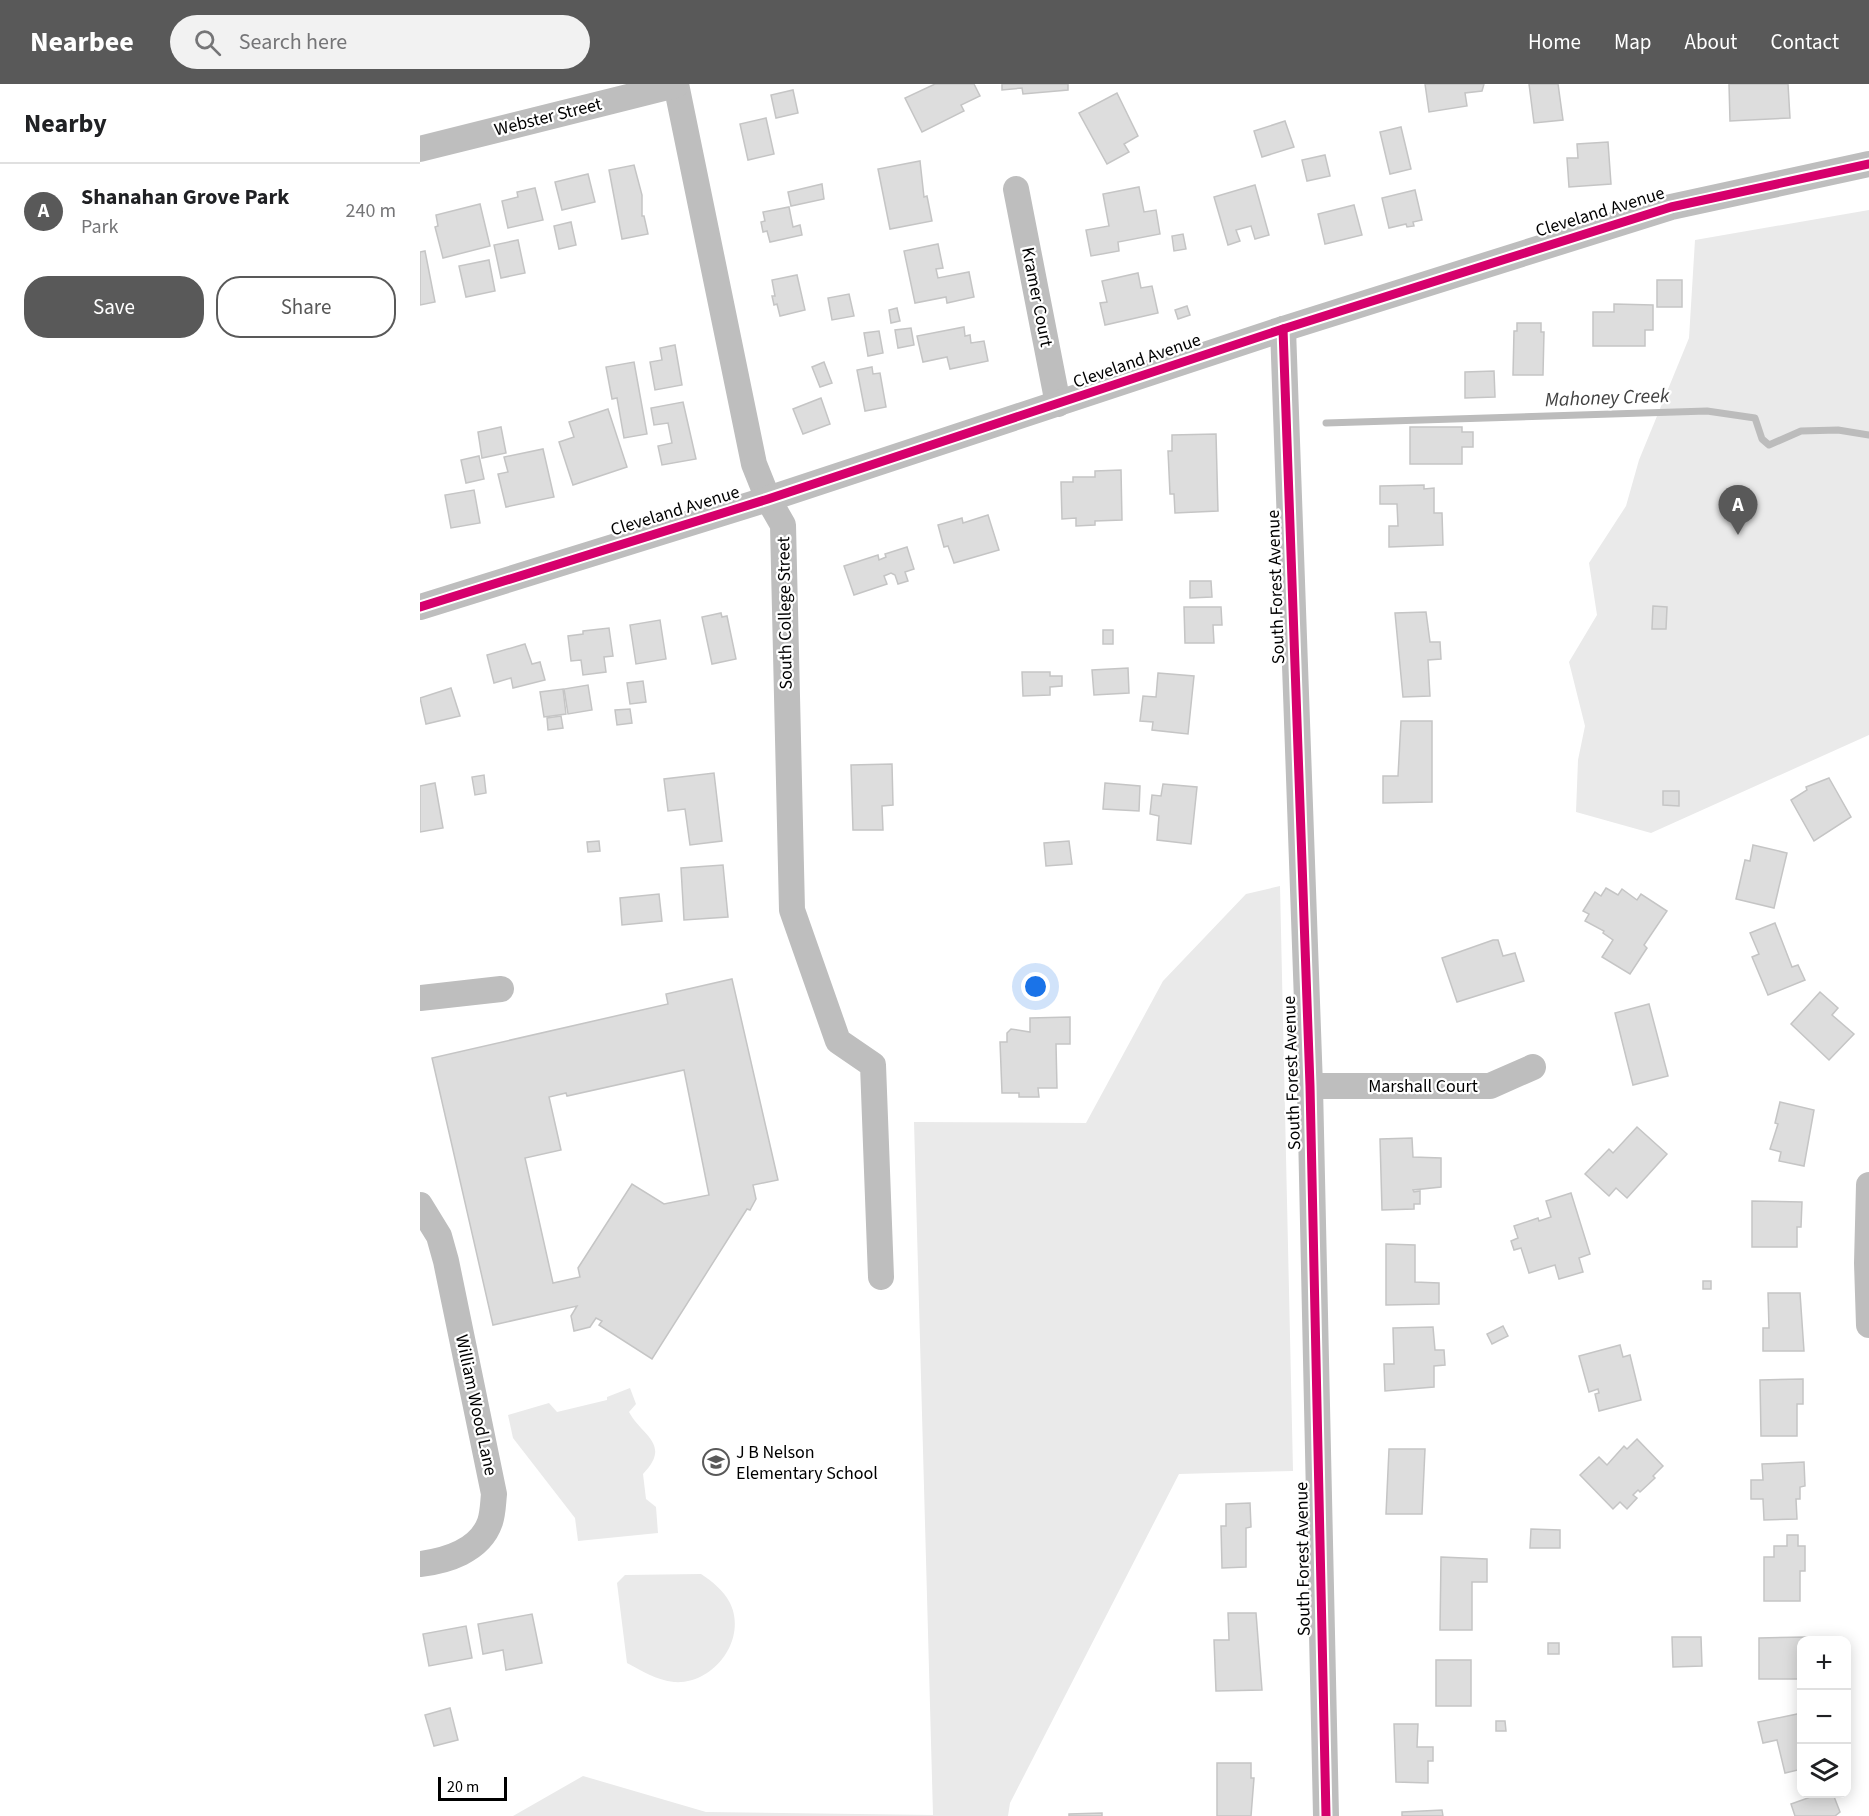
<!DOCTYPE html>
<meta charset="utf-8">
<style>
:root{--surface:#fff;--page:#f2f2f2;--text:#202124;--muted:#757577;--line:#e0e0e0;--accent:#595959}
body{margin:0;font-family:"Source Sans 3",sans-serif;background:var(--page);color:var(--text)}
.controls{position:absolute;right:18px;bottom:18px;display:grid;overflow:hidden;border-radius:12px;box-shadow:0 3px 15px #0003}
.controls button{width:54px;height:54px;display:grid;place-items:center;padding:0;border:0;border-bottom:2px solid var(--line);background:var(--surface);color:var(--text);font:30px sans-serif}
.scale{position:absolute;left:18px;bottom:15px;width:69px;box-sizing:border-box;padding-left:6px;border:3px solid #000;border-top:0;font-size:16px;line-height:21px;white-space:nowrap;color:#000;-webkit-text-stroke:4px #fff;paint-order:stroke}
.you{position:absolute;left:616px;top:903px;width:21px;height:21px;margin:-15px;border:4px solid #fff;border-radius:50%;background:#1a73e8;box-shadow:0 0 0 9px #1a73e833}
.badge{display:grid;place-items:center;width:39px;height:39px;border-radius:50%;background:var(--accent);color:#fff;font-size:20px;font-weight:700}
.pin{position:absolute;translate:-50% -50px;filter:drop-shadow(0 2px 3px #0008)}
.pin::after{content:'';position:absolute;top:32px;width:21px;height:18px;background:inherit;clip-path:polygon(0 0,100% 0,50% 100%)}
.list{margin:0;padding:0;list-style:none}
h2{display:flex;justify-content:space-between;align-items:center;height:78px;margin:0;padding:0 24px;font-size:26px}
h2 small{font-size:20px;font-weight:400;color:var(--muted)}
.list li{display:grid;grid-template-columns:39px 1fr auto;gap:18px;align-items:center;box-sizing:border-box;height:96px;padding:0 24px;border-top:2px solid var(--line)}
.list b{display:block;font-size:22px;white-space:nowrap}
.list p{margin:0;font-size:20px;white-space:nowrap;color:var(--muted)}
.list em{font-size:20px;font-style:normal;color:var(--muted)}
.actions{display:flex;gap:12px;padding:18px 24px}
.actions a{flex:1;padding:14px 0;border:2px solid var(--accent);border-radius:24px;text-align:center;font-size:21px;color:var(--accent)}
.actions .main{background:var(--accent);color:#fff}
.icon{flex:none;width:33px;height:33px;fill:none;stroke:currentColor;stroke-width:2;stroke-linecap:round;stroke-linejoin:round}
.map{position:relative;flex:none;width:1449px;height:1732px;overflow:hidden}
header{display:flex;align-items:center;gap:36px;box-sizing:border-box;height:84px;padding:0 30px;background:var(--accent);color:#fff}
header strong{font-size:28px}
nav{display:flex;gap:33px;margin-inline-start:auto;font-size:21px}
.search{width:420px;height:54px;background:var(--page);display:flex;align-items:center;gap:15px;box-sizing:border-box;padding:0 21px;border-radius:33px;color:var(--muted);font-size:22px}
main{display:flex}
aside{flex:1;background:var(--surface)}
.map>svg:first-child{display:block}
.green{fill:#eaeaea}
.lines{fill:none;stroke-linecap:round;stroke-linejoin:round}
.stream{stroke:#bcbcbc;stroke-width:7}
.building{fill:#ddd;stroke:#c5c5c5;stroke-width:1.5;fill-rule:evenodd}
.minor{stroke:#bebebe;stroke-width:26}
.cycleway-casing{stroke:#fff;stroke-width:13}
.cycleway{stroke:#d6006c;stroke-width:9}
.labels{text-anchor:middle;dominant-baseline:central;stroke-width:4.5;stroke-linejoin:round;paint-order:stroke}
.street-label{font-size:18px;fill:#000;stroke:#fff}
.poi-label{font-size:18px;fill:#000;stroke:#fff;text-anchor:start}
.water-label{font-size:20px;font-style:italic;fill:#414141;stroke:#fff}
</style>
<header>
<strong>Nearbee</strong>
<div class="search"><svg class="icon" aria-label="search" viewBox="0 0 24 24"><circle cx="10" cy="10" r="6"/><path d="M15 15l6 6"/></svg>Search here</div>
<nav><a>Home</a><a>Map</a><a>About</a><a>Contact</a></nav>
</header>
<main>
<aside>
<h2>Nearby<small></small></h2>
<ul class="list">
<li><span class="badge">A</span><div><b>Shanahan Grove Park</b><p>Park</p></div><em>240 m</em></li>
</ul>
<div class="actions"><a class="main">Save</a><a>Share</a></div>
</aside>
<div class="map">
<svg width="1449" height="1732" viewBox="0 0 1449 1732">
<rect width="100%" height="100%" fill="#fff"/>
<!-- green -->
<g class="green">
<polygon points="1449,126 1449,651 1231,749 1156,728 1158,676 1165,642 1149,578 1177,531 1169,479 1206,422 1219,376 1269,254 1275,156"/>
<polygon points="860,802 873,1387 759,1390 590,1719 588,1732 93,1732 163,1692 286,1728 513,1731 494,1038 666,1039 743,897 826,810"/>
<path d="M210,1304L216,1320L209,1328C222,1352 252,1360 223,1390L226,1415L236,1423L238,1449L158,1457L155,1434L93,1354L88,1331L129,1319L137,1328L187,1316V1313Z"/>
<path d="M281,1490C293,1498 303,1506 310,1519C328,1556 293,1601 254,1598C236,1596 222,1587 207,1579L197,1499L205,1491Z"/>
</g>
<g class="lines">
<!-- stream -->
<polyline class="stream" points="906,339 1287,327 1335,334 1342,355 1349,361 1381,347 1418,346 1449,351"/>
</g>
<!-- building -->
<g class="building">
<polygon points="515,0 554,0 560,12 541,21 544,27 502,48 485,14"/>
<polygon points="582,0 648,0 648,6 603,10 602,4 582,6"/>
<polygon points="1005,0 1064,0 1062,7 1045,9 1047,22 1009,28"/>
<polygon points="1109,0 1138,0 1143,36 1114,39"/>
<polygon points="1309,0 1368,0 1370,34 1310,37"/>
<polygon points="373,6 378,29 356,34 351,11"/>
<polygon points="697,9 718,52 704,60 709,68 687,80 659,29"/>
<polygon points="346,34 354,70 328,76 320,40"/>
<polygon points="865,37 874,63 842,73 834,47"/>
<polygon points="981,43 991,85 970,90 960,48"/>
<polygon points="1188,58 1191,100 1149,103 1147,74 1158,74 1157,60"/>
<polygon points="905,71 910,92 887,97 882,76"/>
<polygon points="500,77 504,113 507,112 512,137 470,145 458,85"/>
<polygon points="214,81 222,111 222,132 224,132 228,150 202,155 189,86"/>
<polygon points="168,90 175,118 142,126 135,98"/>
<polygon points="402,100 404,115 371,122 368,108"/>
<polygon points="835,101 849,151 835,155 831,142 816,146 820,157 808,161 794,113"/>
<polygon points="719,103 724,128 736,126 740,150 698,158 699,167 671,172 666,146 689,142 683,110"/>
<polygon points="115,104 123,136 88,144 82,117 98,113 97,108"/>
<polygon points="995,106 1002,136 993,138 994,142 987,143 986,140 969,144 962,114"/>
<polygon points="60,120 70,162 23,174 15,143 18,142 16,131"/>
<polygon points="934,121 942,151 905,160 898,130"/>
<polygon points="369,123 373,143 380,141 382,151 350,158 347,147 343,148 341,138 345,137 343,128"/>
<polygon points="151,138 156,161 139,165 134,142"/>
<polygon points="763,150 766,165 754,167 752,152"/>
<polygon points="98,156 105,189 81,194 74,161"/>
<polygon points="518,160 523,184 516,185 518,194 549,188 554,213 527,219 526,213 495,219 484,167"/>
<polygon points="5,167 15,218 0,221 0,168"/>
<polygon points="69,176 75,207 46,213 39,182"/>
<polygon points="718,189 721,204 732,202 738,229 685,241 680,219 687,218 682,197"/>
<polygon points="377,191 385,226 360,232 357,220 354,221 352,212 355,212 352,196"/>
<rect x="1237" y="196" width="25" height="27"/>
<polygon points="429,210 434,232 412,236 408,214"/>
<polygon points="1194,220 1233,221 1233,246 1225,246 1225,262 1173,262 1173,228 1194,228"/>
<polygon points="767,222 770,231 758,235 755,226"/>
<polygon points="477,224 480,237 471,239 469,226"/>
<polygon points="1097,239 1121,239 1121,248 1124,248 1123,291 1093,291 1094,247 1097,247"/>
<polygon points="544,243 545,252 550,251 551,259 564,257 568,277 530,285 527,273 503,278 497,252"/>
<polygon points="491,244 494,261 478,264 475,246"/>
<polygon points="459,247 463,269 448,272 444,249"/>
<polygon points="255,261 262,301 235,306 230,278 242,276 240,264"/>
<polygon points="214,278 227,350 204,354 197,314 192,315 186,283"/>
<polygon points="404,278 412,299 400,303 392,283"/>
<polygon points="452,283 453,290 460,289 466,323 445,327 437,286"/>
<polygon points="1074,287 1075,313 1045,314 1045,288"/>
<polygon points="401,314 410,340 383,350 373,325"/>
<polygon points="263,318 276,375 242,381 238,362 252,359 248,339 234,341 231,324"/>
<polygon points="188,325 207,383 153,401 139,358 154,353 149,338"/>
<polygon points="81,343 86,369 62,374 58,348"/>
<polygon points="990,343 1042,343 1042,348 1053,348 1053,363 1042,363 1042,380 990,380"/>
<polygon points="796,350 798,427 755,429 754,410 750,410 748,367 752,367 752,351"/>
<polygon points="123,365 134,413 86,423 78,390 88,388 84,373"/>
<polygon points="59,372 64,395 46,399 41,376"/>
<polygon points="701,386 702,436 675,437 675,441 656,442 656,434 642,435 641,398 653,398 653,393 675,393 675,387"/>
<polygon points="1004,401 1004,405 1014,404 1014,429 1022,429 1023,461 969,463 969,442 978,442 977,420 960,420 960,402"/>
<polygon points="54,406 60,439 31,444 25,411"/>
<polygon points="568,431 579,466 534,479 528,462 524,463 518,441 542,434 543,439"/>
<polygon points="487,463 494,485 485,488 488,497 478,500 475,491 471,489 464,492 467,500 434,511 424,482 458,471 459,476 466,473 465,470"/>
<polygon points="770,497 791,497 792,513 770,514"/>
<polygon points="1233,522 1247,523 1246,545 1232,545"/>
<polygon points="764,523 801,523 802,541 793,541 794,559 765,559"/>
<polygon points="1006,528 1010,558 1020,558 1021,575 1008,576 1010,612 983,613 975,529"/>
<polygon points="301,529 302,533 307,532 316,575 292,580 282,533"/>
<polygon points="240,536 246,575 216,580 210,541"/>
<polygon points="189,544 193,572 184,573 186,588 163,591 161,576 151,577 148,552 163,550 163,547"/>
<rect x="683" y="546" width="10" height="14"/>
<polygon points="105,560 112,580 120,578 125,596 93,604 91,594 74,599 67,571"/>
<polygon points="708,584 709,609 674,611 672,586"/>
<polygon points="602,588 630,588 630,592 642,592 642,602 630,603 630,611 603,612"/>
<polygon points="738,589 774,592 768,650 732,646 733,638 720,637 723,612 736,613"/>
<polygon points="223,597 226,618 210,620 207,599"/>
<polygon points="168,601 172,626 148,630 144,605"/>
<polygon points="31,604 40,632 6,640 0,614"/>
<polygon points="143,605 146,630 124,633 120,608"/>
<polygon points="210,625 212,639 197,641 195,626"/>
<polygon points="141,632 143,644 128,646 127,634"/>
<polygon points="981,637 1012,637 1012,718 963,719 963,692 978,692"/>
<polygon points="472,680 473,721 462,722 463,746 433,746 431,681"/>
<polygon points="294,689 302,757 270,761 265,725 248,727 244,695"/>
<polygon points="64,691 66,709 55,711 52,693"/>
<polygon points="1409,694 1431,733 1394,757 1371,716 1387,706 1386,703"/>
<polygon points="15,699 23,744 0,748 0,702"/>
<polygon points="685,699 720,702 719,727 683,725"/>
<polygon points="743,700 777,703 771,760 737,756 739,732 730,730 732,711 741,712"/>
<polygon points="1243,707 1259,707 1259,722 1243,721"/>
<polygon points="179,757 180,767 168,768 167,758"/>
<polygon points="649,757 652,780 626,782 624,759"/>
<polygon points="1333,761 1367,769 1354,824 1316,815 1325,776 1330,777"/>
<polygon points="303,781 308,833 264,836 261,784"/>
<polygon points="1186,804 1198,811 1202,805 1217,816 1221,810 1247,827 1224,861 1227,864 1210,890 1182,873 1193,856 1183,849 1184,847 1165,837 1169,830 1163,827 1175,808 1181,812"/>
<polygon points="239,810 242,837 202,841 200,814"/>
<polygon points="1355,839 1372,883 1378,881 1385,896 1348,911 1332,873 1339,870 1330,849"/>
<polygon points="1073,856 1078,856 1083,872 1095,869 1104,897 1037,918 1022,874"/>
<path d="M312,895L358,1096L333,1101L336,1115L330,1126L327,1125L232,1275L179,1241L182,1237L176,1234L170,1243L154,1247L151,1232L157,1222L73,1241L12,974L248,920L246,910ZM264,986L289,1111L244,1120L212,1100L158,1184L160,1193L133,1199L105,1074L141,1066L129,1013L146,1009L147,1012Z"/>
<polygon points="1400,908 1418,924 1412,931 1434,950 1409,976 1371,940"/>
<polygon points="1229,920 1248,992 1213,1001 1195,929"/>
<polygon points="650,933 650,960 636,960 637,1004 618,1004 619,1013 599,1013 599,1009 582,1009 580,958 587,958 587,949 591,945 610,948 610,934"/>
<polygon points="1360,1018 1394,1026 1384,1082 1359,1077 1361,1068 1350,1065 1358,1040 1355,1039"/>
<polygon points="1217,1043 1247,1070 1207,1114 1196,1104 1189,1112 1165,1090 1189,1065 1193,1069"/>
<polygon points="992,1054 993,1073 1021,1074 1021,1103 993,1106 994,1108 1000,1107 1000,1120 994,1120 994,1125 962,1126 960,1055"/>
<polygon points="1151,1109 1170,1170 1159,1174 1163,1188 1139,1195 1135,1181 1109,1189 1101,1164 1094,1166 1091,1157 1098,1154 1094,1142 1118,1134 1119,1137 1131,1133 1126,1117"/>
<polygon points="1332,1117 1382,1118 1381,1143 1377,1143 1377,1163 1332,1163"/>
<polygon points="966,1160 995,1161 995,1198 1019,1199 1019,1220 966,1221"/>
<rect x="1283" y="1197" width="8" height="8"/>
<polygon points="1348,1209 1380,1209 1384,1267 1343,1267 1343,1244 1349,1244"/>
<polygon points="1083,1242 1088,1252 1072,1260 1067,1250"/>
<polygon points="1013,1243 1015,1266 1024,1266 1025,1281 1014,1282 1014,1303 965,1307 964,1280 974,1280 973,1244"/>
<polygon points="1200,1261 1203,1273 1210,1271 1221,1316 1179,1327 1175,1310 1179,1309 1178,1305 1169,1308 1159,1272"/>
<polygon points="1383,1295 1383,1320 1377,1320 1377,1352 1341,1352 1340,1296"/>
<polygon points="1217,1355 1243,1382 1233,1392 1235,1394 1220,1408 1218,1406 1213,1411 1217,1414 1207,1425 1200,1418 1193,1425 1160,1391 1179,1373 1187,1381 1204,1362 1207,1365"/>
<polygon points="969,1365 1005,1365 1002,1430 966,1430"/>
<polygon points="1384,1378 1385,1402 1380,1403 1380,1415 1376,1415 1377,1435 1344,1436 1343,1415 1331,1415 1331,1396 1343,1396 1342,1380"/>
<polygon points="830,1419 831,1443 826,1444 826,1483 802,1484 801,1442 806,1442 806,1420"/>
<polygon points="1111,1445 1140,1446 1140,1464 1110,1464"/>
<polygon points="1367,1451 1378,1451 1378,1462 1385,1462 1385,1487 1380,1487 1380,1517 1344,1517 1344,1473 1354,1473 1354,1462 1367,1462"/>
<polygon points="1021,1473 1067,1475 1067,1498 1052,1498 1052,1546 1020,1546"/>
<polygon points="808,1529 836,1529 842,1606 796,1607 794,1556 809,1556"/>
<polygon points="112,1530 122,1579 86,1586 83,1566 63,1570 58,1540"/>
<polygon points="46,1542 52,1574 9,1582 3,1550"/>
<polygon points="1252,1553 1281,1553 1282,1582 1253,1583"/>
<polygon points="1387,1553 1387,1556 1382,1556 1382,1595 1339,1595 1339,1554"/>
<rect x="1128" y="1559" width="11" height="11"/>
<rect x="1016" y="1576" width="35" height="46"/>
<polygon points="30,1624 38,1656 14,1662 5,1631"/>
<polygon points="1382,1629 1382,1685 1365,1689 1357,1656 1343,1659 1338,1638"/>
<polygon points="1076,1637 1085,1637 1086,1647 1076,1647"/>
<polygon points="974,1640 998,1640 997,1663 1013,1663 1013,1677 1008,1677 1008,1699 976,1698"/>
<polygon points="797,1679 831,1679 831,1694 834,1694 831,1732 797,1732"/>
<polygon points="1399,1710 1413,1710 1420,1728 1415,1732 1375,1732 1371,1720"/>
<polygon points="1022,1726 1023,1732 982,1732 982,1728"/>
<polygon points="682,1729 682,1732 649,1732 649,1730"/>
</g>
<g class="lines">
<!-- minor -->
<g class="minor">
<polyline points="256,0 334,380 348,415 363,441 372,826 418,957 453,981 461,1193"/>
<polyline points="0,65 256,1"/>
<polyline points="596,105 638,320"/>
<polyline points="863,245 890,1002 906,1732"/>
<polyline points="0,523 348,415 863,245 1251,123 1449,80"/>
<polyline points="0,914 81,905"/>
<polyline points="890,1002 1070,1002 1113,983"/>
<polyline points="1449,1101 1447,1179 1449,1241"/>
<path d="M0,1121L19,1152L26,1177L74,1410C73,1419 73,1429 70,1438C60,1467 26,1477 0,1480"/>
</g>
<defs>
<g id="cycleway">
<polyline points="863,245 890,1002 906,1732"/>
<polyline points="0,523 348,415 863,245 1251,123 1449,80"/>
</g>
</defs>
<!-- cycleway casing -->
<use href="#cycleway" class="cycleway-casing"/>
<!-- cycleway -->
<use href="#cycleway" class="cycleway"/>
</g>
<!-- icons -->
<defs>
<symbol id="school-ring" viewBox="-11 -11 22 22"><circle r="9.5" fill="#fff" stroke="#595959" stroke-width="1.5"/><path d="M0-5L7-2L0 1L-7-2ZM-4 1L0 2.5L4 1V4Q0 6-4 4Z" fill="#595959"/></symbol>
</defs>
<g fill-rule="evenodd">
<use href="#school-ring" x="281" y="1363" width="30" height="30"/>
</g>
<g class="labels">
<!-- street labels -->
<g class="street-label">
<text transform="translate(128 33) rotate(-14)">Webster Street</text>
<text transform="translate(1180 128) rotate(-17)">Cleveland Avenue</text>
<text transform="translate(617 213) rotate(79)">Kramer Court</text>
<text transform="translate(717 277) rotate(-19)">Cleveland Avenue</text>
<text transform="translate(255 427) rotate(-17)">Cleveland Avenue</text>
<text transform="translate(856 503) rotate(-92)">South Forest Avenue</text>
<text transform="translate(365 529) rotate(-91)">South College Street</text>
<text transform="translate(872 989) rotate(-92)">South Forest Avenue</text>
<text x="1003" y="1002">Marshall Court</text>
<text transform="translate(56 1321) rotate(78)">William Wood Lane</text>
<text transform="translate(883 1475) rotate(-91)">South Forest Avenue</text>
</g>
<!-- poi labels -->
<g class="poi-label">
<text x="316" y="1368">J B Nelson<tspan x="316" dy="21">Elementary School</tspan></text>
</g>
<!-- water labels -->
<g class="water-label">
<text transform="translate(1187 314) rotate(-2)">Mahoney Creek</text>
</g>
</g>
</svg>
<div class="controls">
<button>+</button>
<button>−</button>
<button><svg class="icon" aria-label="layers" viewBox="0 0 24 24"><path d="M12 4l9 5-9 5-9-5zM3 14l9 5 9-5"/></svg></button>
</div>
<div class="scale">20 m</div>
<div class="you"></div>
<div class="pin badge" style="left:1318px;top:451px">A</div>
</div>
</main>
